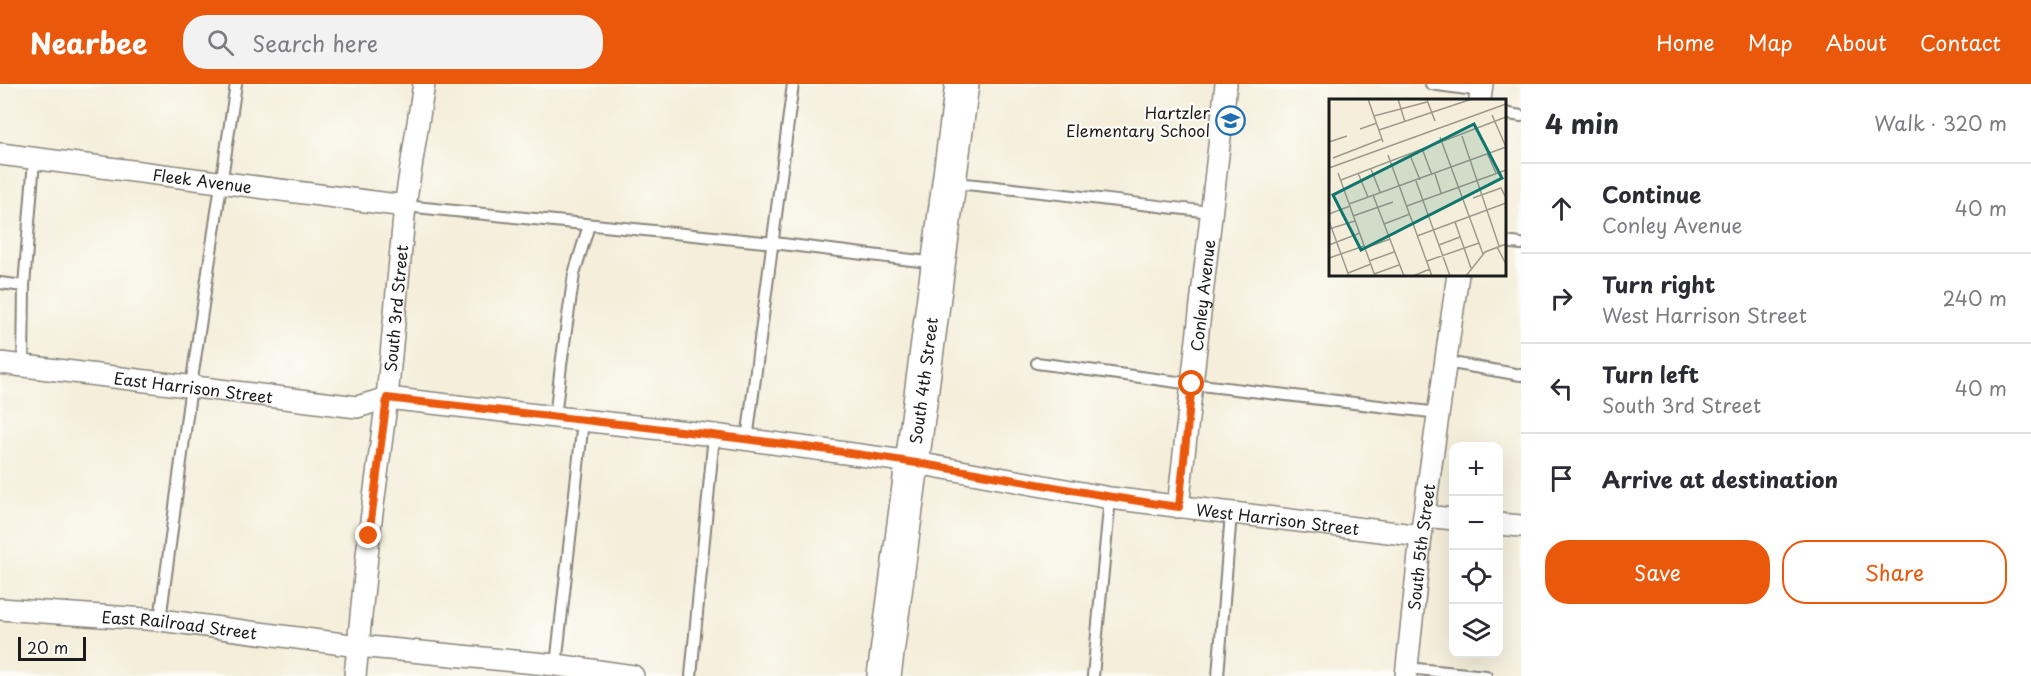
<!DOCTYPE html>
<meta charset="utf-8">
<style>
:root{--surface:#fff;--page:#f2f2f3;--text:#2b2b33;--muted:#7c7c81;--line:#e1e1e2;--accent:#ea580c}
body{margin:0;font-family:"Playpen Sans",sans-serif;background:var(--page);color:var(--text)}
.controls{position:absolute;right:18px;bottom:18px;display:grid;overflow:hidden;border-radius:12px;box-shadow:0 6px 24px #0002}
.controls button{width:54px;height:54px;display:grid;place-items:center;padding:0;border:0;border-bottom:2px solid var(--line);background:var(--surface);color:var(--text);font:30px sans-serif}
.scale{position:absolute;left:18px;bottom:15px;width:68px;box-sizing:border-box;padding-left:6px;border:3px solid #1c1c1c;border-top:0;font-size:16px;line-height:21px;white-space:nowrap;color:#1c1c1c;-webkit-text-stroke:4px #fdfcf7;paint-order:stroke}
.stop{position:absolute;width:18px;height:18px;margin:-14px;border:4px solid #ea580c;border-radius:50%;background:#fff}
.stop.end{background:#ea580c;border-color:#fff;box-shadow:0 2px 6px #0008}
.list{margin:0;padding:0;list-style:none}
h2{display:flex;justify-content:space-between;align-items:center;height:78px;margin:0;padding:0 24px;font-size:26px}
h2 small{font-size:20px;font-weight:400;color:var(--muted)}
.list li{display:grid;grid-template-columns:39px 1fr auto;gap:18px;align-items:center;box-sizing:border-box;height:90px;padding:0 24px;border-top:2px solid var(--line)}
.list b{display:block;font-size:22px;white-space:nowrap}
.list p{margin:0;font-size:20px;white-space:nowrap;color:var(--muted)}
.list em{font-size:20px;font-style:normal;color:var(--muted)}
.actions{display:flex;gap:12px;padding:18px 24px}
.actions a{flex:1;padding:14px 0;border:2px solid var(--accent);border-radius:24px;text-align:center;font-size:21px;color:var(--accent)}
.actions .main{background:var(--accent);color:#fff}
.icon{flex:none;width:33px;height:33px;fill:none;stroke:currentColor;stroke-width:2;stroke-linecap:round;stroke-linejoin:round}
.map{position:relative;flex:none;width:1521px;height:592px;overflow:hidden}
header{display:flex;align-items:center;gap:36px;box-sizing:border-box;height:84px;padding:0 30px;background:var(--accent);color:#fff}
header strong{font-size:28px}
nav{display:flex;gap:33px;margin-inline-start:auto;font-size:21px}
.search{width:420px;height:54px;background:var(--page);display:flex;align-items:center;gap:15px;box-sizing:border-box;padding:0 21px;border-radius:24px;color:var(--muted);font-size:22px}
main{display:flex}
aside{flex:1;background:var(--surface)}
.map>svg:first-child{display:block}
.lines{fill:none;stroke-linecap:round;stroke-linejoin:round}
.lane-casing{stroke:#88857b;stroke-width:14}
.street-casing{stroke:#88857b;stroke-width:24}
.primary-casing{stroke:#88857b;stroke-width:36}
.lane{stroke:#fff;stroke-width:10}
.street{stroke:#fff;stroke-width:21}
.primary{stroke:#fff;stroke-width:33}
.route{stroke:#ea580c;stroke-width:8}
.labels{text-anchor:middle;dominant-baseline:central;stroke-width:4.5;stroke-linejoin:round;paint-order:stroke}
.poi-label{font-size:16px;fill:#1c1c1c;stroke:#fdfcf7;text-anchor:end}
.street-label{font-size:16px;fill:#1c1c1c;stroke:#fdfcf7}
.inset-road{fill:none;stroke:#9e9a8e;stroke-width:1.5}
.view{fill:#0f766e;fill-opacity:0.15;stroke:#0f766e;stroke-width:3}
.inset-edge{fill:none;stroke:#1c1c1c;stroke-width:3}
</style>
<header>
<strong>Nearbee</strong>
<div class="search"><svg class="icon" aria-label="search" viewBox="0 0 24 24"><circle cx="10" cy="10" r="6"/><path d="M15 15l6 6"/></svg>Search here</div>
<nav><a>Home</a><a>Map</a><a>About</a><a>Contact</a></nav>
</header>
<main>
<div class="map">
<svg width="1521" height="592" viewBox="0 0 1521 592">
<rect width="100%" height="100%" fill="#fdfcf7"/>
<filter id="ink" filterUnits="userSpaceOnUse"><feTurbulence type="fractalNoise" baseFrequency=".0167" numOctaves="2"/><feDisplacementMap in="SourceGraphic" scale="12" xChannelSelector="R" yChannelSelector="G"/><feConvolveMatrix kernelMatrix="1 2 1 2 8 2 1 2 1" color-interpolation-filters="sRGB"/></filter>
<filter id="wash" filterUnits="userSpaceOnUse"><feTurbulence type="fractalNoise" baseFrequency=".008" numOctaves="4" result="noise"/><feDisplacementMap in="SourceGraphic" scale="24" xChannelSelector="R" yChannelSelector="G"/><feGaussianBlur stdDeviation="1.35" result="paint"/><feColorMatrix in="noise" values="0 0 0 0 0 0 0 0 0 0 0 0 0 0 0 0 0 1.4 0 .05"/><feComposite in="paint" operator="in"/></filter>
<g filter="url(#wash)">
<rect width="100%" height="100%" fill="#f4eeda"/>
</g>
<g filter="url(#ink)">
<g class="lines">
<defs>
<g id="lane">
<polyline points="1431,0 1481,7"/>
<polyline points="1504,29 1521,32"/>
<path d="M952,99C1039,106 1125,119 1211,128"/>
<polyline points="405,122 774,159 936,179"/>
<polyline points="1504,158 1521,160"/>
<polyline points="0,199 24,202"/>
<polyline points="1446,278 1521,291"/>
<polyline points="1037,279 1192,300 1439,329"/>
<polyline points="23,282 24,202 34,76"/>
<polyline points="555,334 561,281 574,190 589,141"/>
<polyline points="747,356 793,0"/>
<polyline points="160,536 191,302 236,0"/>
<polyline points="556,581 583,337"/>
<polyline points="1407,584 1486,592"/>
<polyline points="691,592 714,351"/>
<polyline points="1093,592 1110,414"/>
<polyline points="1218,592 1231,429"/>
</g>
<g id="street">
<polyline points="1480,16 1482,0"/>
<path id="s1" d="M0,70L405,122"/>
<path id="s2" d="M0,279L357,323L387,314L714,351L911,378L1110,414L1421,452"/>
<path id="s3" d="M1178,423L1226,0"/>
<polyline points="1424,432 1454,435"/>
<polyline points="1498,440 1521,442"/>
<path id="s4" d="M0,525L160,536L358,562L556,581L633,592"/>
<path id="s5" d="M355,592L369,452L387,314L405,122L424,0"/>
<path id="s6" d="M1406,592L1421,452L1458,190"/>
</g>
<g id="primary">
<path id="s7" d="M884,592L962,0"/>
</g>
</defs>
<!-- lane casing -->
<use href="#lane" class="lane-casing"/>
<!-- street casing -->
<use href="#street" class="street-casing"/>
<!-- primary casing -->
<use href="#primary" class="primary-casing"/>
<!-- lane -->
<use href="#lane" class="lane"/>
<!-- street -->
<use href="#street" class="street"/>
<!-- primary -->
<use href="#primary" class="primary"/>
</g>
</g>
<g class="lines" filter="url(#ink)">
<!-- route -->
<path class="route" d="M369,452L387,314C561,334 736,351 910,378C1000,392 1088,411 1179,423L1192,300"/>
</g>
<!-- icons -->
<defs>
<symbol id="school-ring" viewBox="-11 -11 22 22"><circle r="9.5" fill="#fdfcf7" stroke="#1f6fb2" stroke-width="1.5"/><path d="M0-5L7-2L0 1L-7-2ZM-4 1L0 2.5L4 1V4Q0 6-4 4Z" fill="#1f6fb2"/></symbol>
</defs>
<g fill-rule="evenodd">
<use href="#school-ring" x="1214" y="20" width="33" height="33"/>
</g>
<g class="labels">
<!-- poi labels -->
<g class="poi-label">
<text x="1210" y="28">Hartzler<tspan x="1210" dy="18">Elementary School</tspan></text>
</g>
<!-- street labels -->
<g class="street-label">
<text stroke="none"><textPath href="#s1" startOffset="204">Fleek Avenue</textPath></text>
<text stroke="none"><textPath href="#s3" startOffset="213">Conley Avenue</textPath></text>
<text stroke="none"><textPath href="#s5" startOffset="370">South 3rd Street</textPath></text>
<text stroke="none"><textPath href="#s7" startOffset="298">South 4th Street</textPath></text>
<text stroke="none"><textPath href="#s2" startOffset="195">East Harrison Street</textPath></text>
<text stroke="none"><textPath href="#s2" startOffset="1290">West Harrison Street</textPath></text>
<text stroke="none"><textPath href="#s6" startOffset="130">South 5th Street</textPath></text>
<text stroke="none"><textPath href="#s4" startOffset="180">East Railroad Street</textPath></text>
</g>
</g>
<!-- overview -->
<g transform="translate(1329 15)">
<rect width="177" height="177" fill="#f4eeda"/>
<path class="inset-road" d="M39,0L54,43M69,0L76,23M98,1L106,22M163,16L177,48M45,17L98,3M31,30L48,24M50,31L143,0M133,37L170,147M111,38L154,155M0,43L18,37M94,52L103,76M158,54L167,74M59,56L103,177M81,56L91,81M4,59L53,40M0,69L177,5M42,70L51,93M9,74L46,177M29,74L39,98M106,75L112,94M12,81L177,18M87,82L121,177M44,96L75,177M144,99L172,89L177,99M20,105L177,48M78,107L177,71M0,115L21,107M24,117L64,103M0,122L20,177M126,123L142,169M55,125L81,115M0,130L26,122M88,137L177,104M0,146L31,134M110,146L131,138M168,148L177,165M36,149L61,140M0,159L35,147M40,162L65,153M98,162L150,144M19,174L42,165M45,175L70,166M84,177L101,170M137,177L156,153L177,145"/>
<path class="view" d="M145,25L173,79L32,151L4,96Z"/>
<rect width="177" height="177" class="inset-edge"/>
</g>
</svg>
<div class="controls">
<button>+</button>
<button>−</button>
<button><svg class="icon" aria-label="locate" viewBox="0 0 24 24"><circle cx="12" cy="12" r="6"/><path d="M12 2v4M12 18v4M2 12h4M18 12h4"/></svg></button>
<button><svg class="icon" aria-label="layers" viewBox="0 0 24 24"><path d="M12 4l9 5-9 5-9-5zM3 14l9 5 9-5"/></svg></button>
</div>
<div class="scale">20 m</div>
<div class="stop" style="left:1192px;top:300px"></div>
<div class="stop end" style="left:369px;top:452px"></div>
</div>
<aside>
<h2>4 min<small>Walk · 320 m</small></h2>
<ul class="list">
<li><svg class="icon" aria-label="ahead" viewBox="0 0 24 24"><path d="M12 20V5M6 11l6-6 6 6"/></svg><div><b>Continue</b><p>Conley Avenue</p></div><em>40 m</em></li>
<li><svg class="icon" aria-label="right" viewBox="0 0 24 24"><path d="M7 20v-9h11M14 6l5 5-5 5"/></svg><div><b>Turn right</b><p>West Harrison Street</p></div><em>240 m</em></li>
<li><svg class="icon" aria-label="left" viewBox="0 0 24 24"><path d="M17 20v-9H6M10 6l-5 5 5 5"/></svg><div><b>Turn left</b><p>South 3rd Street</p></div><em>40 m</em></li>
<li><svg class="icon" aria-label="arrive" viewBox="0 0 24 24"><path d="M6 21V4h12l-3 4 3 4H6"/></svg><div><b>Arrive at destination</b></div></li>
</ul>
<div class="actions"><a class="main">Save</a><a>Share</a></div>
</aside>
</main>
